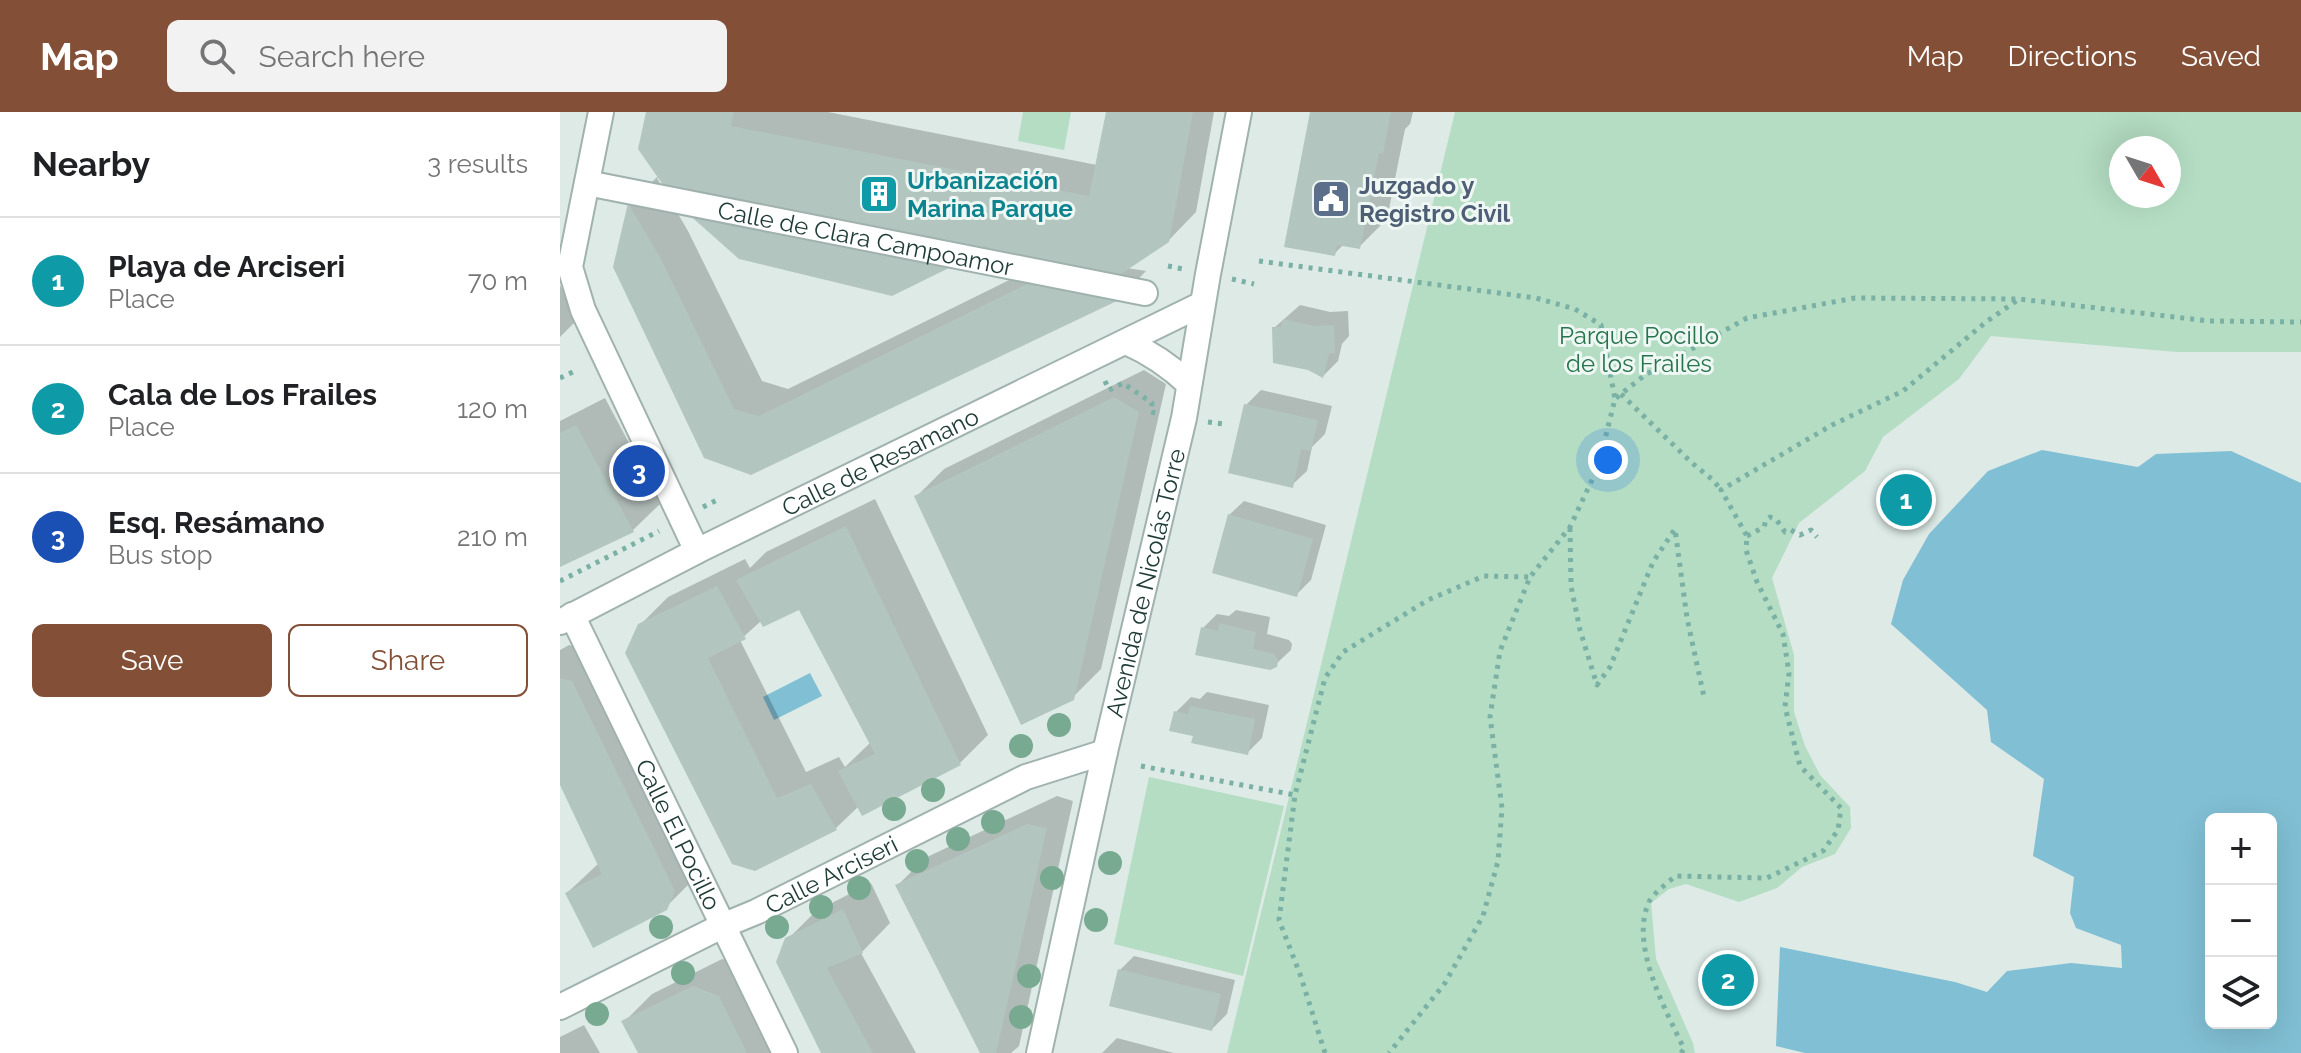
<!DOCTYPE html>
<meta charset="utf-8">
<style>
:root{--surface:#fff;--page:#f2f2f2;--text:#202124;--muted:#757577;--line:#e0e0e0;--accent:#834f36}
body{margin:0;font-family:Raleway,sans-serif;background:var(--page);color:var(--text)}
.controls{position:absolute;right:24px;bottom:24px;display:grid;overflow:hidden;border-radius:12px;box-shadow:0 8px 32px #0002}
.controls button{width:72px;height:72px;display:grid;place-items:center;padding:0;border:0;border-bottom:2px solid var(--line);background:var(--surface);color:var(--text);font:40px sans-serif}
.compass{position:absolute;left:1549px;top:24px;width:72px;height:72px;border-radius:50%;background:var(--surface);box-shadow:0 8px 32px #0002;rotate:129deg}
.you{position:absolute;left:1048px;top:348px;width:28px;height:28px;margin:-20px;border:6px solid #fff;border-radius:50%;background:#1a73e8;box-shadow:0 0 0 12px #1a73e833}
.badge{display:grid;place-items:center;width:52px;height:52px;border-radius:50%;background:var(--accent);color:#fff;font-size:26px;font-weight:700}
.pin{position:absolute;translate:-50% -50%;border:4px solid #fff;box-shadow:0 2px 8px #0006}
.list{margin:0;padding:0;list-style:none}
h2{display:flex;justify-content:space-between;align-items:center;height:104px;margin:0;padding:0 32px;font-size:34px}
h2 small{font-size:26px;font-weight:400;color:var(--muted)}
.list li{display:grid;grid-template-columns:52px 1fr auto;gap:24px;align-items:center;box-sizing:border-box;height:128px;padding:0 32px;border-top:2px solid var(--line)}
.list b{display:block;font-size:30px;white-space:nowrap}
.list p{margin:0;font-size:26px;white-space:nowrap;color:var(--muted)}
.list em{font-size:26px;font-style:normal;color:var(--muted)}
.actions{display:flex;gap:16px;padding:24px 32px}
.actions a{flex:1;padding:18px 0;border:2px solid var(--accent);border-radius:12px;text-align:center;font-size:28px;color:var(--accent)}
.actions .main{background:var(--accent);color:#fff}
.icon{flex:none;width:44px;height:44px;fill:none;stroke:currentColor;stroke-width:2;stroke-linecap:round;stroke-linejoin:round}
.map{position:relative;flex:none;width:1741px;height:941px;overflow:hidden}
header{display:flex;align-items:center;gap:48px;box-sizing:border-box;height:112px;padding:0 40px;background:var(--accent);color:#fff}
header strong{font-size:38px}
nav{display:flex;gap:44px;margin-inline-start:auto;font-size:28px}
.search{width:560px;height:72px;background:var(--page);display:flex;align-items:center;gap:20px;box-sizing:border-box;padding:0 28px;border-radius:12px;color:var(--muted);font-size:30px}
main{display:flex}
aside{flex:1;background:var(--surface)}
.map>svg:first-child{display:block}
.green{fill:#b4ddc3;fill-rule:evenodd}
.water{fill:#81bfd4;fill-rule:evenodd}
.shadow{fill:#0003;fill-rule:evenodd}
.building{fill:#b3c5bf}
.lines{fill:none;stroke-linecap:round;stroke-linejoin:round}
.minor-casing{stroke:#a0b2ae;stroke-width:28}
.path{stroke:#7bb0a5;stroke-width:5;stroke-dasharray:4 6;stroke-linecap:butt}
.minor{stroke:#fff;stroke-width:24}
.tree{fill:#78a991}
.labels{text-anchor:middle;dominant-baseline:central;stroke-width:6;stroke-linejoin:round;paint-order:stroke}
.culture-label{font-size:24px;font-weight:bold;fill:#0d838f;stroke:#eef7f3;text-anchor:start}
.service-label{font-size:24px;font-weight:bold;fill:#4e5e75;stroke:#eef7f3;text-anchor:start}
.street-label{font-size:24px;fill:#1e3b36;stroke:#eef7f3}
.park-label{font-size:24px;fill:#26744b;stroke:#eef7f3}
</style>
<header>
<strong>Map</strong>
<div class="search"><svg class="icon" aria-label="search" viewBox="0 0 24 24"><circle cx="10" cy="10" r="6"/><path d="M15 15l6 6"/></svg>Search here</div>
<nav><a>Map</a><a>Directions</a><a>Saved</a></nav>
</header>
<main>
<aside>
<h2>Nearby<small>3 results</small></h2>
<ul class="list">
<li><span class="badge" style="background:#0f9aa8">1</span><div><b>Playa de Arciseri</b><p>Place</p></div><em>70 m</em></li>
<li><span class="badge" style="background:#0f9aa8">2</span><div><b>Cala de Los Frailes</b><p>Place</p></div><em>120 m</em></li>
<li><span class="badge" style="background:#1a4fb4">3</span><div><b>Esq. Resámano</b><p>Bus stop</p></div><em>210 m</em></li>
</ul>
<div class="actions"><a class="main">Save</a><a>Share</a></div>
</aside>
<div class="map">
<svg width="1741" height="941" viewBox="0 0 1741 941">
<rect width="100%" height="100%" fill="#ddeae6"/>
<!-- green -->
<g class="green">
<polygon points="463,0 511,0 504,38 458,29"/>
<path d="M895,0H1741V240H1617L1431,224L1399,267L1323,325L1305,359L1239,411L1212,466L1234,543V600L1245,634L1260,663L1290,695L1291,716L1275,742L1242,755L1217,776L1179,790L1126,772L1109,777L1091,791L1096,847L1133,931L1135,941H667ZM1609,36V84H1561V36Z"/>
<polygon points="589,665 724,694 683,864 554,832"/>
</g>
<!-- water -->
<g class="water">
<path d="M1482,338L1578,355L1596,342L1671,339L1741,371V941H1245L1216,934L1220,835L1395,870L1427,880L1447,859L1511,851L1562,856L1561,833L1516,816L1510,801L1514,765L1473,744L1484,667L1431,630L1427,598L1331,512L1343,468L1369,422L1428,359ZM1651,707H1711V911H1651Z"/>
<polygon points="250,561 262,584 214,608 203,585"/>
</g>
<!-- shadow -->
<g class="shadow">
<path d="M88,0H268L537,53L548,0H654L636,100L608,129L567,156L586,159L560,186L190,361L55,154L70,92L99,63ZM100,65L488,149L228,277L202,269L128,119L97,66Z"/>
<polygon points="752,0 853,0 850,12 845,17 827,107 799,135 784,132 774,142"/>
<polygon points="0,173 18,207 0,225"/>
<polygon points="740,193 770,200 788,199 789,224 782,232 778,249 763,264 714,216"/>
<polygon points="584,258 606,272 541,557 512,586 356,385 384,357"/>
<polygon points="701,278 772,294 765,322 752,335 747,359 732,373 686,293"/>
<polygon points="45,286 101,391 73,418 0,453 0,309"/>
<path d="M315,387L428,623L400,651L303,701L299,694L276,716L195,757L79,514L108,485L185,447L190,456L206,440ZM239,495L311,630L285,655L279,645L246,660L180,528L201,509Z"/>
<polygon points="684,389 766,413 751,468 736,483 669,403"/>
<polygon points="676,498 710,505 707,522 729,528 732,532 731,538 715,553 643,516 657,502 669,504"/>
<polygon points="9,533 40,542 134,767 105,796 7,781 39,751 0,668 0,538"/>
<polygon points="647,580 709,593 702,626 687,641 635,623 616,600 631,585 640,587"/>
<polygon points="497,684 513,689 459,934 451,941 422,941 337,774 365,746"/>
<polygon points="311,771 330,811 301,841 356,941 263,941 227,828 256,799"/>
<polygon points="574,844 675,868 667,902 652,917 560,858"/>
<polygon points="162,847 187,856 229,941 80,941 64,910 92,882"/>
<polygon points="24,913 40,941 0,941 0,925"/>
<polygon points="557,926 614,941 542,941"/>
</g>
<!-- building -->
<g class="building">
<polygon points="86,0 174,0 171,14 529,84 546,0 633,0 609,130 558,164 108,80 78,37"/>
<polygon points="750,0 831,0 823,42 819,41 800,137 777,133 775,144 724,135"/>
<polygon points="68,91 101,147 174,297 199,304 469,171 561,187 191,363 144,346 53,155"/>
<polygon points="126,100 395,153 332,184 179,147"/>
<polygon points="723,207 754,214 774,213 775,241 769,241 763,266 748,258 713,251 712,215 721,215"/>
<polygon points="554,285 579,300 514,588 461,613 354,384"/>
<polygon points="684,292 758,308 751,339 741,337 733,376 668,361"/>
<polygon points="16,313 74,420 0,455 0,321"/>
<polygon points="668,402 753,427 737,485 652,461"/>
<polygon points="286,414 401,653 302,704 278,659 315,642 239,498 203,515 176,468"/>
<polygon points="157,474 186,527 148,546 217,686 251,672 277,718 195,759 172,752 65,541 78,512"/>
<polygon points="659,511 696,520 693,537 714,542 718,548 717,555 710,558 635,543 641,515 658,519"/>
<polygon points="0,566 12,569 115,779 107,798 33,836 5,781 42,762 0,673"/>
<polygon points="630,594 695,607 688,643 631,631 633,624 609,619 614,599 628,602"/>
<polygon points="467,712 487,716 436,941 420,941 335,773"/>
<polygon points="283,797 303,841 267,856 313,941 261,941 216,850 225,826"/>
<polygon points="558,857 661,882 652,919 549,894"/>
<polygon points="133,874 159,884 187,941 78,941 61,909"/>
</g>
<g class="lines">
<defs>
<g id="minor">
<polyline points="41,0 10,155 23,198 137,439"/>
<path id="s1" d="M27,71L585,181"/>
<path d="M566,230C591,241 609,253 629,272"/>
<path id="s2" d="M12,503L225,941"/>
<path id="s3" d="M0,510L137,439L642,192"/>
<path id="s4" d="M0,895L162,814L196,800L466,665L545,640"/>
<path id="s5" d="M479,941L545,640L624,306L648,162L679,0"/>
</g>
</defs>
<!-- minor casing -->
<use href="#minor" class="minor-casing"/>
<!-- path -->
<g class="path">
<polyline points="699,149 976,186 1015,197 1041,213 1055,287 1038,355 1010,415 970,465 940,539 930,605 942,696 938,749 923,804 885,871 829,941"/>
<polyline points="608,154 623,157"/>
<polyline points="672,167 694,172"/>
<polyline points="0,266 15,259"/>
<polyline points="545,269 549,278 563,271 592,291 591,300 599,302"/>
<polyline points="1061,282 1132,351 1153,368 1161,378"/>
<polyline points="1056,286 1085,263 1187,206 1295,186 1459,187 1649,209 1741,210"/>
<polyline points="648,310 663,312"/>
<polyline points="143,395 159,387"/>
<polyline points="1010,416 1011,474 1020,518 1037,573 1050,555 1093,450 1115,417 1127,506 1144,585"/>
<polyline points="1187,424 1204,415 1206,408 1210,405 1216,407 1225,420 1231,418 1240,423 1251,418 1257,425"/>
<polyline points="0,469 99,419"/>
<polyline points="581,654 735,683"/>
<polyline points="765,941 740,862 719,808 735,683 765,566 783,540 868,488 924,464 970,465"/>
<path d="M1121,941L1124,937C1106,898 1069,833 1089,790C1094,780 1107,772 1115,764L1207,766L1263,739L1278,718L1281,696L1240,654L1225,595L1229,561L1223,522L1197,470L1186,438L1187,424L1161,378L1272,313L1343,279L1426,210L1459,187"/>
</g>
<!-- minor -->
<use href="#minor" class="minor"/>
</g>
<!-- trees -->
<g class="tree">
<circle cx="499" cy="613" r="12"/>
<circle cx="461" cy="634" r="12"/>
<circle cx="373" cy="678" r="12"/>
<circle cx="334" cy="697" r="12"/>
<circle cx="433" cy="710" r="12"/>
<circle cx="398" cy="727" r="12"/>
<circle cx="357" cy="749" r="12"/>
<circle cx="550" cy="751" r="12"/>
<circle cx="492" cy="766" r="12"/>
<circle cx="299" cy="776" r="12"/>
<circle cx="261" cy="795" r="12"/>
<circle cx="536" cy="808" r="12"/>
<circle cx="101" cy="815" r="12"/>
<circle cx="217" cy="815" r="12"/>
<circle cx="123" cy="861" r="12"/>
<circle cx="469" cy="864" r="12"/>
<circle cx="37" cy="902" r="12"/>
<circle cx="461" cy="905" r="12"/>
</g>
<!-- icons -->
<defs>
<symbol id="building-square" viewBox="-11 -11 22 22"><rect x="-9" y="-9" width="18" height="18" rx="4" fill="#0f9aa8" stroke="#eef7f3"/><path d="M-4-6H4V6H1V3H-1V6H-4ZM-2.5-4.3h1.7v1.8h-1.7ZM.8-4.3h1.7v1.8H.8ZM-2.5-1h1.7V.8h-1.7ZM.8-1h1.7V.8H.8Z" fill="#fff"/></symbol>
<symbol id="civic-square" viewBox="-11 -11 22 22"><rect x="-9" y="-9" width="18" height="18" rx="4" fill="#5c6f8a" stroke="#eef7f3"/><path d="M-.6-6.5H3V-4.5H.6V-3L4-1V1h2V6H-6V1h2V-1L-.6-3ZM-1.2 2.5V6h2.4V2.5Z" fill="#fff"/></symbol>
</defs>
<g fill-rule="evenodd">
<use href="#building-square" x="297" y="60" width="44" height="44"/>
<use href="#civic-square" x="749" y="65" width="44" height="44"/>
</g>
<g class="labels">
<!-- culture labels -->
<g class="culture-label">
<text x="347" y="68">Urbanización<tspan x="347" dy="28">Marina Parque</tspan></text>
</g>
<!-- service labels -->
<g class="service-label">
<text x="799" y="73">Juzgado y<tspan x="799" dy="28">Registro Civil</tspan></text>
</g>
<!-- street labels -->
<g class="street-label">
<text stroke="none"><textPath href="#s1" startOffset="284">Calle de Clara Campoamor</textPath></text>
<text stroke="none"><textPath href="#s3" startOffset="358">Calle de Resamano</textPath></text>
<text stroke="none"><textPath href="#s5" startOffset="482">Avenida de Nicolás Torre</textPath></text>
<text stroke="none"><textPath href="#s2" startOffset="244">Calle El Pocillo</textPath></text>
<text stroke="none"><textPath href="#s4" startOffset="302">Calle Arciseri</textPath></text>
</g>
<!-- park labels -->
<g class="park-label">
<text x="1079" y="223">Parque Pocillo<tspan x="1079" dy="28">de los Frailes</tspan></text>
</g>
</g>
</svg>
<div class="controls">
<button>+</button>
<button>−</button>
<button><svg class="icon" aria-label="layers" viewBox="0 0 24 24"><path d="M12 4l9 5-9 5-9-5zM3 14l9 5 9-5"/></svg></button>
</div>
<svg class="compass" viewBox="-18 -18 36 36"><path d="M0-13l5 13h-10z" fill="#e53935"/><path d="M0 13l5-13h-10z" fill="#757577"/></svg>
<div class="you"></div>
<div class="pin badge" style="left:1346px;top:388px;background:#0f9aa8">1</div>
<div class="pin badge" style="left:1168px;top:868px;background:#0f9aa8">2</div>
<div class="pin badge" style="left:79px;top:359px;background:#1a4fb4">3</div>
</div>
</main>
